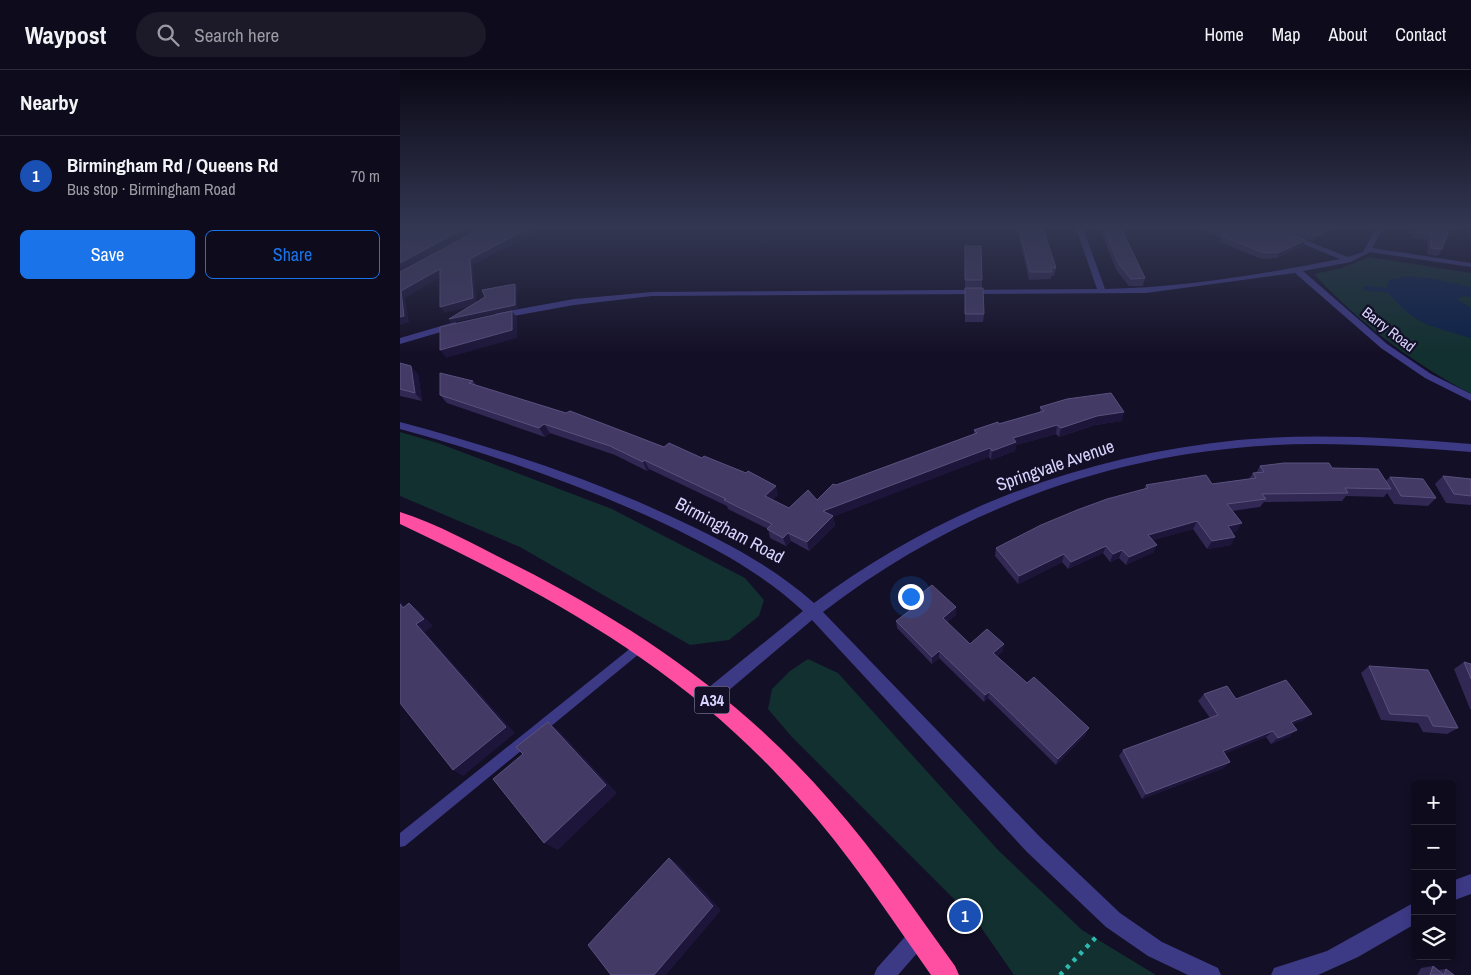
<!DOCTYPE html>
<meta charset="utf-8">
<style>
:root{--surface:#0e0b1c;--page:#1c1929;--text:#f1f3f6;--muted:#9b9ba3;--line:#2e2b3b;--accent:#1a73e8}
body{margin:0;font-family:"Archivo Narrow",sans-serif;background:var(--page);color:var(--text)}
.controls{position:absolute;right:15px;bottom:15px;display:grid;overflow:hidden;border-radius:8px;box-shadow:0 2px 8px #0003}
.controls button{width:45px;height:45px;display:grid;place-items:center;padding:0;border:0;border-bottom:1px solid var(--line);background:var(--surface);color:var(--text);font:25px sans-serif}
.you{position:absolute;left:510px;top:526px;width:18px;height:18px;margin:-12px;border:4px solid #fff;border-radius:50%;background:#1a73e8;box-shadow:0 0 0 8px #1a73e833}
.badge{display:grid;place-items:center;width:32px;height:32px;border-radius:50%;background:var(--accent);color:#fff;font-size:16px;font-weight:700}
.pin{position:absolute;translate:-50% -50%;border:2px solid #fff;box-shadow:0 1px 5px #0006}
.list{margin:0;padding:0;list-style:none}
h2{display:flex;justify-content:space-between;align-items:center;height:65px;margin:0;padding:0 20px;font-size:21px}
h2 small{font-size:16px;font-weight:400;color:var(--muted)}
.list li{display:grid;grid-template-columns:32px 1fr auto;gap:15px;align-items:center;box-sizing:border-box;height:80px;padding:0 20px;border-top:1px solid var(--line)}
.list b{display:block;font-size:19px;white-space:nowrap}
.list p{margin:0;font-size:16px;white-space:nowrap;color:var(--muted)}
.list em{font-size:16px;font-style:normal;color:var(--muted)}
.actions{display:flex;gap:10px;padding:15px 20px}
.actions a{flex:1;padding:11px 0;border:1px solid var(--accent);border-radius:8px;text-align:center;font-size:18px;color:var(--accent)}
.actions .main{background:var(--accent);color:#fff}
.icon{flex:none;width:28px;height:28px;fill:none;stroke:currentColor;stroke-width:2;stroke-linecap:round;stroke-linejoin:round}
.map{position:relative;flex:none;width:1071px;height:905px;overflow:hidden}
header{display:flex;align-items:center;gap:30px;box-sizing:border-box;height:70px;padding:0 25px;background:var(--surface);border-bottom:1px solid var(--line)}
header strong{font-size:24px}
nav{display:flex;gap:28px;margin-inline-start:auto;font-size:18px}
.search{width:350px;height:45px;background:var(--page);display:flex;align-items:center;gap:12px;box-sizing:border-box;padding:0 18px;border-radius:28px;color:var(--muted);font-size:19px}
main{display:flex}
aside{flex:1;background:var(--surface)}
.map>svg:first-child{display:block}
.green{fill:#12302f}
.water{fill:#0c2248}
.lines{fill:none;stroke-linecap:round;stroke-linejoin:round}
.stream{stroke:#0c2248;stroke-width:4.5}
.path{stroke:#2fb8b0;stroke-width:4.5;stroke-dasharray:4 5.5;stroke-linecap:butt}
.lane{fill:#3d3a85;fill-rule:evenodd}
.street{fill:#3d3a85;fill-rule:evenodd}
.highway{fill:#ff4fa3;fill-rule:evenodd}
.wall{fill:#312854}
.shaded-wall{fill:#1d163a}
.building{fill:#433a66;stroke:#5a527e}
.labels{text-anchor:middle;dominant-baseline:central;stroke-width:4.5;stroke-linejoin:round;paint-order:stroke}
.far-street-label{font-size:15px;fill:#d9d4ff;stroke:#130f26}
.shield{fill:#130f26;stroke:#9e99be;stroke-width:1}
.shield-label{font-size:16px;font-weight:bold;fill:#d9d4ff}
.street-label{font-size:18px;fill:#d9d4ff;stroke:#130f26}
</style>
<header>
<strong>Waypost</strong>
<div class="search"><svg class="icon" aria-label="search" viewBox="0 0 24 24"><circle cx="10" cy="10" r="6"/><path d="M15 15l6 6"/></svg>Search here</div>
<nav><a>Home</a><a>Map</a><a>About</a><a>Contact</a></nav>
</header>
<main>
<aside>
<h2>Nearby<small></small></h2>
<ul class="list">
<li><span class="badge" style="background:#1a4fb4">1</span><div><b>Birmingham Rd / Queens Rd</b><p>Bus stop · Birmingham Road</p></div><em>70 m</em></li>
</ul>
<div class="actions"><a class="main">Save</a><a>Share</a></div>
</aside>
<div class="map">
<svg width="1071" height="905" viewBox="0 0 1071 905">
<rect width="100%" height="100%" fill="#130f26"/>
<!-- green -->
<g class="green">
<path d="M969,187L1071,203V324C1013,293 959,253 914,204L942,198Z"/>
<polygon points="0,362 38,373 212,439 345,508 364,530 359,546 329,570 290,575 120,477 0,426"/>
<polygon points="408,589 438,603 598,780 682,860 756,905 614,905 578,853 391,666 368,639 372,619 390,601"/>
</g>
<!-- water -->
<path class="water" d="M1007,206L1035,209L1071,217V227L1064,226L1057,229L1071,238V268C1028,255 1015,256 986,220L989,210Z"/>
<g class="lines">
<!-- stream -->
<polyline class="stream" points="965,218 986,220"/>
<!-- path -->
<polyline class="path" points="660,905 699,864"/>
<!-- lane -->
<polygon class="lane" points="241,571 245,573 246,576 245,579 5,776 0,777 0,763 237,573"/>
<!-- street -->
<g class="street">
<path d="M676,158H683L705,219C782,218 864,204 940,189L864,158H874L948,187L963,182L976,158H983L972,178L1071,193V197L970,182L951,192L903,201L987,274L1031,304L1071,324V331L1025,308L981,278L895,203L746,223L252,226L174,235L97,249L93,246L97,243L174,229L252,222L697,219Z"/>
<polygon points="55,252 59,255 58,257 0,274 0,268"/>
<path d="M0,352C93,377 184,406 272,447C322,470 371,495 414,533C540,439 681,386 838,370C915,363 994,368 1071,374V382C1019,378 968,374 916,374C735,374 566,432 423,542L641,768L720,843L762,872L818,898L821,905H788L748,886L706,857L627,782L412,550L315,632L309,634L303,632L301,627L303,622L403,541C362,503 315,478 265,454C179,414 91,384 0,359Z"/>
<polygon points="1071,804 1071,824 1052,831 1052,811"/>
<polygon points="1015,832 1015,854 958,887 918,905 871,905 874,898 927,881"/>
<polygon points="518,857 525,860 528,867 525,874 498,905 474,905 477,898 511,860"/>
</g>
<!-- highway -->
<path class="highway" d="M0,442C39,454 80,478 117,496C236,556 344,631 432,733C477,784 515,841 555,896L559,905H531C488,844 448,782 398,727C285,599 152,526 0,454Z"/>
</g>
<!-- wall -->
<g class="wall">
<polygon points="617,158 643,158 656,198 654,206 651,206 651,209 629,210"/>
<polygon points="699,158 721,158 745,208 743,216 729,216 717,201"/>
<polygon points="799,158 876,158 906,170 903,176 877,188 862,189 820,172 821,168"/>
<polygon points="880,158 942,158 913,171"/>
<polygon points="1013,158 1050,158 1042,179 1038,186 1027,184 1028,171 1012,168"/>
<polygon points="565,176 582,210 582,218 565,218"/>
<polygon points="565,218 584,244 583,252 565,252"/>
<polygon points="0,293 18,304 22,331 0,326"/>
<polygon points="73,311 76,315 378,425 372,430 389,438 417,430 436,415 574,364 574,360 640,342 640,337 722,351 695,355 659,367 656,364 616,375 615,381 591,390 589,387 433,446 435,455 409,481 391,471 386,476 370,468 368,459 328,439 327,436 249,399 247,401 215,385 150,363 145,367 47,333 40,325"/>
<polygon points="860,396 932,398 986,411 990,407 1036,428 1028,436 994,434 987,423 984,427 946,426 942,431 864,432 860,437 832,441 837,461 832,462 831,475 807,479 793,459 753,470 754,482 726,495 719,488 710,492 703,483 668,499 662,492 618,514 595,486 596,478 744,419 746,415 812,414 849,409 853,403 856,403"/>
<polygon points="1043,406 1071,409 1071,435 1046,433 1035,414"/>
<polygon points="512,531 556,537 556,545 547,552 570,574 603,581 597,586 686,664 656,695 588,628 584,632 539,588 532,594 497,558 496,551 512,539"/>
<polygon points="1064,592 1071,594 1071,639 1070,639 1054,599"/>
<polygon points="969,596 1058,658 1047,664 1023,662 1018,653 981,650 961,603"/>
<polygon points="804,624 836,629 904,650 893,654 890,666 871,674 866,667 825,683 824,698 742,729 719,686 723,680 810,648 798,631"/>
<polygon points="1033,896 1038,900 1046,899 1054,905 1017,905 1021,898"/>
</g>
<!-- shaded-wall -->
<g class="shaded-wall">
<polygon points="65,158 80,158 0,202 0,193"/>
<polygon points="129,158 144,158 73,195 77,235 45,243 40,237 70,189"/>
<polygon points="932,158 942,158 913,171 916,166"/>
<polygon points="906,170 903,176 877,188 880,182"/>
<polygon points="40,199 44,205 5,228 9,252 0,255 1,221"/>
<polygon points="115,214 117,217 117,239 51,253 49,249"/>
<polygon points="112,241 117,248 117,268 46,288 40,280"/>
<polygon points="11,296 18,304 22,331 15,323"/>
<polygon points="724,342 722,351 695,355 659,367 661,358 697,346"/>
<polygon points="144,354 150,363 145,367 139,358"/>
<polygon points="657,355 656,364 616,375 615,381 591,390 592,381 613,368"/>
<polygon points="590,378 589,387 425,450 423,441"/>
<polygon points="244,390 249,399 247,401 243,392"/>
<polygon points="376,416 378,425 367,435 365,426"/>
<polygon points="433,446 435,455 409,481 407,472"/>
<polygon points="797,451 793,459 744,473 748,465"/>
<polygon points="842,453 837,461 823,464 828,456"/>
<polygon points="388,463 391,471 386,476 383,468"/>
<polygon points="835,467 831,475 807,479 812,471"/>
<polygon points="757,475 754,482 726,495 729,487"/>
<polygon points="706,476 703,483 668,499 671,492"/>
<polygon points="722,480 719,488 710,492 713,484"/>
<polygon points="664,484 662,492 618,514 619,506"/>
<polygon points="0,531 12,545 3,538 0,534"/>
<polygon points="9,533 19,541 33,556 25,562 115,663 63,706 53,700"/>
<polygon points="556,537 556,545 543,555 543,548"/>
<polygon points="604,574 603,581 592,590 593,583"/>
<polygon points="539,581 539,588 532,594 532,587"/>
<polygon points="589,622 588,628 584,632 585,625"/>
<polygon points="912,644 904,650 884,658 891,652"/>
<polygon points="148,652 159,661 217,723 158,780 144,773"/>
<polygon points="689,658 686,664 656,695 658,689"/>
<polygon points="897,660 890,666 871,674 878,668"/>
<polygon points="873,661 866,667 817,687 823,681"/>
<polygon points="830,692 824,698 742,729 746,724"/>
<polygon points="269,788 278,794 321,840 266,905 254,905"/>
</g>
<!-- building -->
<g class="building">
<polygon points="11,158 65,158 0,193 0,164"/>
<polygon points="82,158 129,158 70,189 73,228 40,237 40,199 1,221 4,246 0,247 0,202"/>
<polygon points="619,158 643,158 656,198 651,198 652,202 630,202"/>
<polygon points="703,158 721,158 745,208 731,209 719,194"/>
<polygon points="814,158 876,158 906,170 880,182 864,183 822,166 827,164"/>
<polygon points="897,158 932,158 916,166"/>
<polygon points="1016,158 1050,158 1042,179 1031,178 1032,165 1016,162"/>
<polygon points="565,176 581,176 582,210 565,210"/>
<polygon points="115,214 115,235 49,249 85,227 82,220"/>
<polygon points="565,218 583,218 584,244 565,244"/>
<polygon points="112,241 112,260 40,280 40,257"/>
<polygon points="0,293 11,296 15,323 0,319"/>
<polygon points="40,303 73,311 69,313 166,343 170,341 264,377 269,373 302,388 304,386 346,403 348,401 376,416 365,426 389,438 408,420 417,430 433,414 436,415 577,363 574,360 598,352 599,354 644,341 640,337 667,329 711,323 724,342 697,346 661,358 657,355 613,368 616,372 592,381 590,378 423,441 433,446 407,472 388,463 383,468 367,459 372,454 324,430 326,429 244,390 243,392 210,376 144,354 139,358 40,325"/>
<polygon points="884,393 929,393 932,398 978,399 991,419 945,418 948,423 862,424 866,429 827,434 842,453 828,456 835,467 812,471 797,451 748,465 757,475 729,487 722,480 713,484 706,476 671,492 664,484 619,506 596,478 641,455 677,440 707,429 748,418 746,415 806,405 812,414 856,408 853,403 864,402 860,396"/>
<polygon points="1043,406 1071,409 1071,426 1054,424"/>
<polygon points="990,407 1023,409 1036,428 1001,426"/>
<polygon points="532,515 556,537 543,548 570,574 587,559 604,574 593,583 627,613 634,607 689,658 658,689 589,622 585,625 539,581 532,587 496,551 517,535 512,531"/>
<polygon points="9,533 24,549 16,554 106,657 53,700 0,633 0,534 3,538"/>
<polygon points="1064,592 1071,594 1071,609"/>
<polygon points="969,596 1028,600 1058,658 1033,656 1028,646 990,644"/>
<polygon points="886,610 912,644 891,652 897,660 878,668 873,661 823,681 830,692 746,724 723,680 818,645 804,624 827,616 836,629"/>
<polygon points="148,652 206,715 144,773 93,709 123,684 116,677"/>
<polygon points="269,788 313,836 254,905 211,905 188,875"/>
<polygon points="1033,896 1044,905 1030,905"/>
<polygon points="1046,899 1054,905 1044,905"/>
</g>
<!-- sky -->
<linearGradient id="sky" x2="0" y2="1"><stop stop-color="#0a0815"/><stop offset="0.55" stop-color="#333752"/><stop offset="1" stop-color="#333752" stop-opacity="0"/></linearGradient>
<rect width="1071" height="285" fill="url(#sky)"/>
<g class="labels">
<!-- far-street labels -->
<g class="far-street-label">
<text transform="translate(989 259) rotate(38)">Barry Road</text>
</g>
<!-- shield labels -->
<rect class="shield" x="294.5" y="616.5" width="35" height="27" rx="4"/>
<g class="shield-label">
<text x="312" y="630">A34</text>
</g>
<!-- street labels -->
<g class="street-label">
<text transform="translate(655 395) rotate(-19)">Springvale Avenue</text>
<text transform="translate(330 460) rotate(28)">Birmingham Road</text>
</g>
</g>
</svg>
<div class="controls">
<button>+</button>
<button>−</button>
<button><svg class="icon" aria-label="locate" viewBox="0 0 24 24"><circle cx="12" cy="12" r="6"/><path d="M12 2v4M12 18v4M2 12h4M18 12h4"/></svg></button>
<button><svg class="icon" aria-label="layers" viewBox="0 0 24 24"><path d="M12 4l9 5-9 5-9-5zM3 14l9 5 9-5"/></svg></button>
</div>
<div class="you"></div>
<div class="pin badge" style="left:565px;top:846px;background:#1a4fb4">1</div>
</div>
</main>
